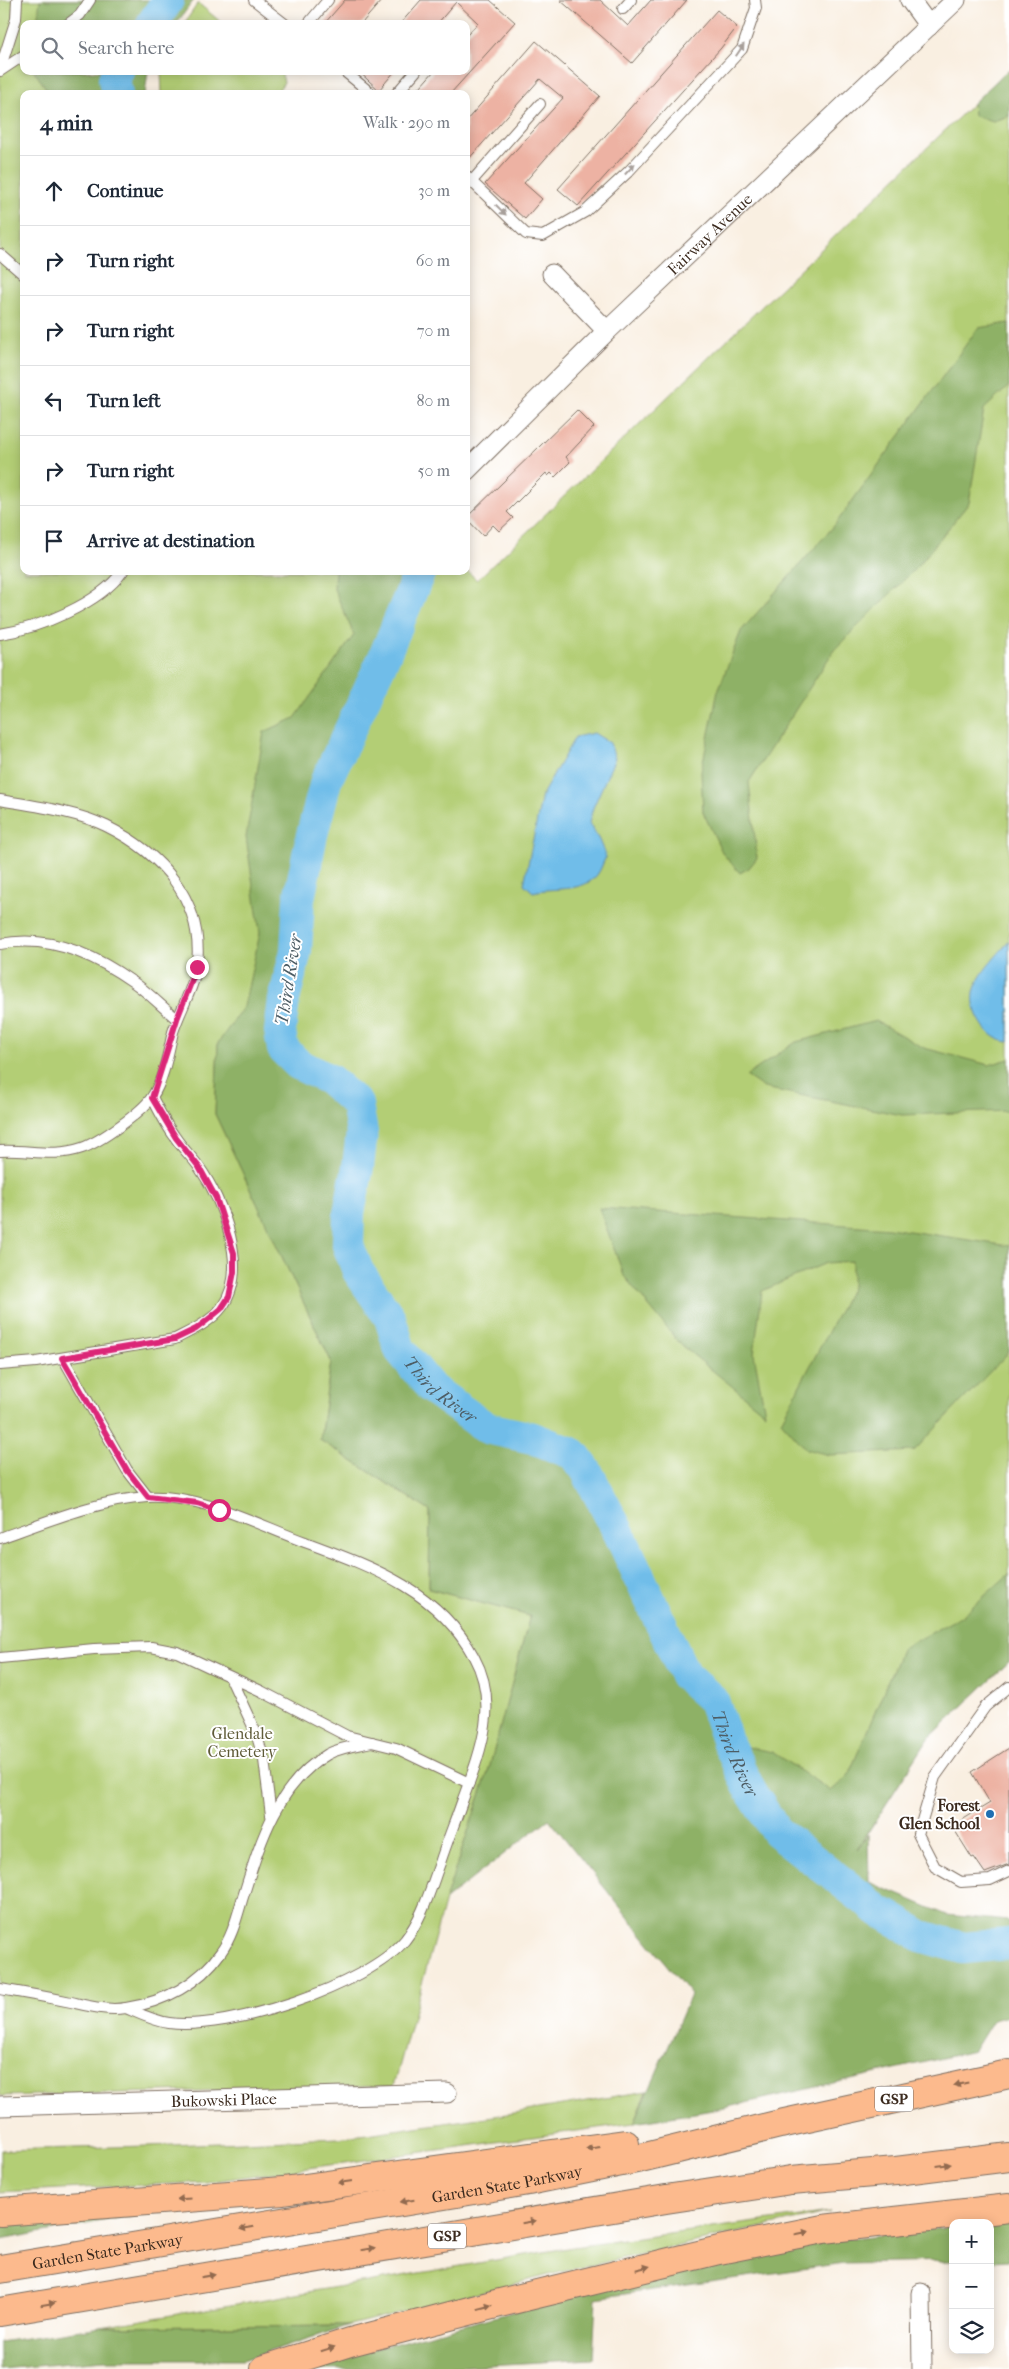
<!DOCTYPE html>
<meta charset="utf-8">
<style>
:root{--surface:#fff;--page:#f2f2f3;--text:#1f2937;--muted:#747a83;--line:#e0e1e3}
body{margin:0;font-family:"IM FELL French Canon",serif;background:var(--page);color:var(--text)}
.controls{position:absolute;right:15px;bottom:15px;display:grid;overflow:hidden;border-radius:10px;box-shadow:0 2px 12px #0003}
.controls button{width:45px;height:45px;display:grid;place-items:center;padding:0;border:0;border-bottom:1px solid var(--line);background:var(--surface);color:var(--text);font:25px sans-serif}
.stop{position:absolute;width:15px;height:15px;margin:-11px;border:4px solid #db2777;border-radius:50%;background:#fff}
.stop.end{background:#db2777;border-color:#fff;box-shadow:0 1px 5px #0008}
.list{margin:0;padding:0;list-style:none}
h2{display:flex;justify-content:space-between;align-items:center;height:65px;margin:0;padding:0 20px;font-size:21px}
h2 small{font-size:16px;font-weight:400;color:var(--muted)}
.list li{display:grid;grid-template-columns:32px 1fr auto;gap:15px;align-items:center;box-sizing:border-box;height:70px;padding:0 20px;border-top:1px solid var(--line)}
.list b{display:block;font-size:19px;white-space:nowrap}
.list em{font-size:16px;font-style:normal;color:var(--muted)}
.icon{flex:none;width:28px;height:28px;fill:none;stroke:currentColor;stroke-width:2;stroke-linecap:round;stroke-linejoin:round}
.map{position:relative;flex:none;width:1009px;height:2369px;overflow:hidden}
.search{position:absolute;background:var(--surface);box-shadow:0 2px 12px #0003;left:20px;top:20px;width:450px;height:55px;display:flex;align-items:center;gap:12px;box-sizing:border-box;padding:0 18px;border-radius:10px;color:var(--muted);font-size:19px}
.panel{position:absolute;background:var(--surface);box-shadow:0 2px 12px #0003;left:20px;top:90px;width:450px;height:485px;border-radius:10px}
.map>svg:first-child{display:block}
.green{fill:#b3ce74;stroke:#777c49}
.forest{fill:#8eb166;stroke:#646e42}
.water{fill:#6fbde9;stroke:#557484}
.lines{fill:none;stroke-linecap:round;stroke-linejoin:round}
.river{stroke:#6fbde9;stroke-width:32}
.building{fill:#edb2a3}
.lane-casing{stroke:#7e6f62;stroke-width:12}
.street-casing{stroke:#7e6f62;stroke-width:21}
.highway-casing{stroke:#7e6f62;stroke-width:30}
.lane{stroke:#fff;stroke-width:10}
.street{stroke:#fff;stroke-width:19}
.highway{stroke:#fcba8d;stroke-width:28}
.oneway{fill:#a79f9a}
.oneway2{fill:#926b50}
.route{stroke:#db2777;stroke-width:6}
.poi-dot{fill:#1f6fb2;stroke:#fff;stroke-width:2}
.labels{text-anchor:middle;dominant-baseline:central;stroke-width:4;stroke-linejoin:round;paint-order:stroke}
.shield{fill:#fff;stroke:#766a62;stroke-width:1}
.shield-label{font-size:15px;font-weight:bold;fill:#3b2a1e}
.street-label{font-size:16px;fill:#3b2a1e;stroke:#fff}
.park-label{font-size:16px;fill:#5f5b38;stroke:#fff}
.poi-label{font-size:16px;font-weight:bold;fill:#3b2a1e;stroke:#fff;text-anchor:end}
.water-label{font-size:18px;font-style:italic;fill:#4d5d65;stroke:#fff}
</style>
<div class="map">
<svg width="1009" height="2369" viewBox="0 0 1009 2369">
<rect width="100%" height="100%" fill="#fff"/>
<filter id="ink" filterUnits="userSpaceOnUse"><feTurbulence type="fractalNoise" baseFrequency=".02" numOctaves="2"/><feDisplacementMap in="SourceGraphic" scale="10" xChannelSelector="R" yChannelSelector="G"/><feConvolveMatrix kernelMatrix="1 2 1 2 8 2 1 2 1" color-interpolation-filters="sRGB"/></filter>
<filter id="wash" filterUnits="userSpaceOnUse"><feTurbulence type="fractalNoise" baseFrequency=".0096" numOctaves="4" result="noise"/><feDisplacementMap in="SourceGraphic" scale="20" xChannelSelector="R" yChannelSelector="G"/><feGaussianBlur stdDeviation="1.12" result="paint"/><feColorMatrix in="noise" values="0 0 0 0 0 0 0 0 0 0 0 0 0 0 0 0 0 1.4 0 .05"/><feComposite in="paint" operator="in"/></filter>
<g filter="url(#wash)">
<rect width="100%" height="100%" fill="#f9efe1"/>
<!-- green -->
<g class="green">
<polygon points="0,0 150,0 135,24 24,24 24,71 106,71 92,94 24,94 24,571 411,571 318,761 262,1020 218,1043 215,1114 331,1361 320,1440 430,1511 429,1589 530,1616 489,1769 445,1900 394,2086 0,2096"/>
<polygon points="198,3 223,24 184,24"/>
<polygon points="1009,69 1009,1662 929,1738 850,1860 728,1743 713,1700 685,1675 619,1533 586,1470 533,1438 487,1428 432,1389 400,1350 390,1318 358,1271 348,1245 349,1213 358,1167 330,1080 298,1064 283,1049 280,1031 284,1000 296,951 300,899 312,835 326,781 384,657 420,571 466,570 477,580"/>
<polygon points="161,71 281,71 284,82 276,94 162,94"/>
<polygon points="647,2091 634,2123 206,2182 0,2192 0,2150 148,2146 338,2138 508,2114"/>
<polygon points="830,2212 565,2271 350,2325 101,2327 573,2247"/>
</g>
<!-- forest -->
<g class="forest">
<polygon points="40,0 194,0 176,24 37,24"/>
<polygon points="1009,69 1009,116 993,121 974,116 973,103"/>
<polygon points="34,71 148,71 145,94 50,94"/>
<polygon points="1009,323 1009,386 984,409 969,503 917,567 834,650 749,782 757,858 749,868 740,873 723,854 703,812 701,771 718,691 741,631 834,526 978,328"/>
<polygon points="335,571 420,571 384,657 326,781 312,835 300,899 296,951 284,1000 280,1031 283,1049 298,1064 330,1080 357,1104 362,1132 358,1167 349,1213 348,1245 358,1271 390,1318 400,1350 432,1389 487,1428 533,1438 574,1454 586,1470 619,1533 685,1675 713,1700 728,1743 772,1752 831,1791 848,1776 902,1648 962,1616 1009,1574 1009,1662 929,1738 857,1849 868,1835 869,1882 947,1915 1009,1921 1009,2016 993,2020 974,2051 719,2109 634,2123 691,1995 549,1819 445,1900 489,1769 530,1616 429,1589 430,1511 320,1440 331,1361 215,1114 218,1043 244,1006 260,933 246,837 264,732 295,718 354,635 334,589"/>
<polygon points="876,1021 924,1048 989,1065 1009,1059 1009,1111 902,1115 764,1088 746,1076 796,1042"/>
<polygon points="599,1208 889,1228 1009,1246 1009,1352 914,1451 829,1455 806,1449 781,1421 852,1287 852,1261 826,1263 762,1291 754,1354 765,1413 681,1345 624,1276"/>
<polygon points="152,2212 0,2240 0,2221"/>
<polygon points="1009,2223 1009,2260 990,2261 990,2224"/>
<polygon points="953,2227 953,2261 844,2263 596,2298 593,2359 436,2368 313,2369 315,2365 743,2250"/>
<polygon points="350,2325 243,2360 106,2360 0,2369 0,2342 101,2327"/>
</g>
<!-- water -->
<g class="water">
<path d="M594,733L610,743L615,758L593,808L589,823L599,840L606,857C603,862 601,870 597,875C583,893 553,887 533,892L524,884L542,795L575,737Z"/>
<path d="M1009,941V1042C998,1041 991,1036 984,1027C958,991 986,969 1009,941Z"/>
</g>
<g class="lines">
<!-- river -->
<g class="river">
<polyline points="152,24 168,0"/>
<polyline points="117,94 114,79 118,71"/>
<path id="s1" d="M420,571L384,657L326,781L312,835L299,899L296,951L284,1000L280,1031L283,1049L298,1064L330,1080L357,1104L362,1132L358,1167L349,1213L348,1245L358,1271L390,1318L400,1350L432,1389L487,1428L533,1438L574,1454L586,1470L619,1533L685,1675L713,1700L728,1743L750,1790L776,1831L878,1910L921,1936L963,1948L1009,1944"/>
</g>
</g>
<g id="blocks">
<!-- building -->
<g class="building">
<polygon points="345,0 382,0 361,24 324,24"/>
<polygon points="421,0 490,0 515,22 450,94 414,94 434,71 466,71 466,36 478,23 456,2 437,24 400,24"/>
<polygon points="560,0 600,0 628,26 651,0 687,0 632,63"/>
<polygon points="717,10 737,27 721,48 578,206 558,189"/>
<polygon points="536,41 600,96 524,183 542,199 525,219 485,184 563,98 540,79 466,162 466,121"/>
<polygon points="358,71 395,71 379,90"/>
<polygon points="577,410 594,427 566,457 570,462 555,477 551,473 548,476 546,473 507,512 513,518 499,531 493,525 483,536 466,518"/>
<polygon points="1009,1748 1009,1864 985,1873 974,1857 972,1858 952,1826 990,1803 972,1772"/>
</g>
</g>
</g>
<g filter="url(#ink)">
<use href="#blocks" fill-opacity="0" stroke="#7e6f62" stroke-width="1"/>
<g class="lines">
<defs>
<g id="lane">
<polyline points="254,0 285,24"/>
<polyline points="623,9 631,0"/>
<polyline points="68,24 80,15 90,0"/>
<polyline points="308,24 328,0"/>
<polyline points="0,62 4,57 16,19 17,0"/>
<polyline points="0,71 24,55"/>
<polyline points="344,71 372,94"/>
<polyline points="396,94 416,71"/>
<polyline points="466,176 526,234 543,236 585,212 628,172 742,49 756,8 755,0"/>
<polyline points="472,181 540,104"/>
<polyline points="0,254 24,275"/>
<path d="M0,634C39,628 99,604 123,571"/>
<path d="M0,800C34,806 75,811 106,826C161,853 204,900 197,965C194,988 180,1010 173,1032C168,1053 164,1079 152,1097C142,1112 100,1142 82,1148C53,1158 28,1149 0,1151"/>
<path d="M0,944C48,934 94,954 133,982C148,992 162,1007 177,1019"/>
<polyline points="63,1358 127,1470 148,1497"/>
<path d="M0,1365L36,1362L175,1339C191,1331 211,1322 222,1307C250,1269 223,1201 199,1167C192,1157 182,1148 175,1137C166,1125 159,1111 152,1097"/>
<path d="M0,1538C45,1522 99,1500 147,1497C201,1494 256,1524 305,1542C372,1567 438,1590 474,1657C500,1704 480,1753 463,1799C456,1820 447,1841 440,1863C430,1890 423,1917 405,1940C367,1986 228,2031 169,2023C154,2021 140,2014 126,2008"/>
<polyline points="0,1658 94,1649 151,1647 177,1652 261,1691 347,1736 396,1748 469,1783"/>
<polyline points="230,1677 256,1733 264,1760 271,1815"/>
<polyline points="1009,1687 985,1707 935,1777 918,1834 935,1867 961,1882 990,1880 1009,1871"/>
<path d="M0,1989C24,1993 47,1997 71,2002C89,2006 107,2011 126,2008C164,2002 199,1984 221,1952C232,1937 237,1917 242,1900C259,1846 276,1784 328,1754C341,1747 358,1745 372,1742"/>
</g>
<g id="street">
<polyline points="910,0 929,26"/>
<polyline points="552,274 607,331"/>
<path id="s2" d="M466,471L607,331L956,0"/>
<path id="s3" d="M0,2106L447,2093"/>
<polyline points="921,2293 922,2369"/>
</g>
<g id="highway">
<polyline points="0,2212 283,2191 625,2144"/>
<path id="s4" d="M0,2269L528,2181L641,2158L780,2124L1009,2074"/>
<polyline points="0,2312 666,2199 791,2180 896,2171 1009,2157"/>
<polyline points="265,2369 350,2342 500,2303 719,2250 823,2229 1009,2208"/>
</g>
</defs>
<!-- lane casing -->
<use href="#lane" class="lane-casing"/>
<!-- street casing -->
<use href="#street" class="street-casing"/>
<!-- highway casing -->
<use href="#highway" class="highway-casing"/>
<!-- lane -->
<use href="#lane" class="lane"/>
<!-- street -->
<use href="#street" class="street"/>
<!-- highway -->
<use href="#highway" class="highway"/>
</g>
<!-- one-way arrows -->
<defs><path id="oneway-solid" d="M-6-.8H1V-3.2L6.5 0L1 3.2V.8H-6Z" transform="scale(1.25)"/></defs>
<g class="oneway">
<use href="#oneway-solid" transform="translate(740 50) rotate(-56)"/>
<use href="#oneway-solid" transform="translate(630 169) rotate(-47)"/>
<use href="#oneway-solid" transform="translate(501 210) rotate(45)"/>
</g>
<g class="oneway2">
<use href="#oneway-solid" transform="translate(961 2084) rotate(168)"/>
<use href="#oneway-solid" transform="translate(593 2148) rotate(173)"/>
<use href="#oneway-solid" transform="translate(944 2165) rotate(-7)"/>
<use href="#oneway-solid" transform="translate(345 2182) rotate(172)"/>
<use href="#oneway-solid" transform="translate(184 2199) rotate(176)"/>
<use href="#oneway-solid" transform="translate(407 2201) rotate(170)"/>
<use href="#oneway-solid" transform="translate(529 2222) rotate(-10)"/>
<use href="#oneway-solid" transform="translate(247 2228) rotate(170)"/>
<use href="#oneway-solid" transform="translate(802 2233) rotate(-11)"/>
<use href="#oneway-solid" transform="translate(368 2249) rotate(-10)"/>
<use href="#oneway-solid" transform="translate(643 2268) rotate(-14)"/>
<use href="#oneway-solid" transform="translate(208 2276) rotate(-10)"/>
<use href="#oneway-solid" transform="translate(48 2304) rotate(-10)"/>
<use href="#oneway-solid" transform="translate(485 2307) rotate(-15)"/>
<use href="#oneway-solid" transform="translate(328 2349) rotate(-17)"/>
</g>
</g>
<g class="lines" filter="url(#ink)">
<!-- route -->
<polyline class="route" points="197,967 177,1019 152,1098 176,1138 199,1167 216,1198 234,1253 234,1272 229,1297 221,1309 210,1318 196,1329 175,1339 62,1358 127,1470 148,1497 197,1503 219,1510"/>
</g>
<!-- markers -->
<circle class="poi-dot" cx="990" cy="1814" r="5"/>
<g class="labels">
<!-- shield labels -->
<g class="shield">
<rect x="875" y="2086.5" width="38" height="25" rx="4"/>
<rect x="428" y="2223.5" width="38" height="25" rx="4"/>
</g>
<g class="shield-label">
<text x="894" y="2099">GSP</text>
<text x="447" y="2236">GSP</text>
</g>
<!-- street labels -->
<g class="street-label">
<text stroke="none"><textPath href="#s2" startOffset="340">Fairway Avenue</textPath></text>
<text stroke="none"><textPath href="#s3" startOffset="224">Bukowski Place</textPath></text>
<text stroke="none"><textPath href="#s4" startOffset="514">Garden State Parkway</textPath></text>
<text stroke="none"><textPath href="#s4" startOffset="109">Garden State Parkway</textPath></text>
</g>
<!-- park labels -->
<g class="park-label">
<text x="242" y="1733">Glendale<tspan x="242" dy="18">Cemetery</tspan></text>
</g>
<!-- poi labels -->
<g class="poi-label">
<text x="980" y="1805">Forest<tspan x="980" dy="18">Glen School</tspan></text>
</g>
<!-- water labels -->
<g class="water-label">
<text transform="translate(289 980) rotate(-81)">Third River</text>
<text stroke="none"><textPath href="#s1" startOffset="914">Third River</textPath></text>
<text stroke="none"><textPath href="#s1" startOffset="1409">Third River</textPath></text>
</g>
</g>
</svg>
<div class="controls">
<button>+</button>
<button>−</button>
<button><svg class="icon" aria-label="layers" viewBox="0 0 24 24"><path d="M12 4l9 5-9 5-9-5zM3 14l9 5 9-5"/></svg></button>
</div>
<div class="stop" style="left:219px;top:1510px"></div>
<div class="stop end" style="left:197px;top:967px"></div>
<div class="search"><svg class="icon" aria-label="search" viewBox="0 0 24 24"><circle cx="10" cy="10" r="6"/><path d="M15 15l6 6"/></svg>Search here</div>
<section class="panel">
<h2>4 min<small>Walk · 290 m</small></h2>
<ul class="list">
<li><svg class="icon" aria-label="ahead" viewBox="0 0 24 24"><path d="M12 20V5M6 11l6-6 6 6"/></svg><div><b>Continue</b></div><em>30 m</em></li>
<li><svg class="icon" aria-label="right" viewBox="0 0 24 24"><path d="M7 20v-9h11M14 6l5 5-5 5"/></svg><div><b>Turn right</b></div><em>60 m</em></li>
<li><svg class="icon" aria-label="right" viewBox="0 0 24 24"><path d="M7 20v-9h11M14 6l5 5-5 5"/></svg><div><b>Turn right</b></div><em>70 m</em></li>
<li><svg class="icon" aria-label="left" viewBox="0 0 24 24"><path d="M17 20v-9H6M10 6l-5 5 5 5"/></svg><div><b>Turn left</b></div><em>80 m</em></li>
<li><svg class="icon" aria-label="right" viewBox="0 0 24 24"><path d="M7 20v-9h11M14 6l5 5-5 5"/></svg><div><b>Turn right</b></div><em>50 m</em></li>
<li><svg class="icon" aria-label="arrive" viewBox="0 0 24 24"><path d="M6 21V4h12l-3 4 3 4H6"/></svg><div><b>Arrive at destination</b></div></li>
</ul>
</section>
</div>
